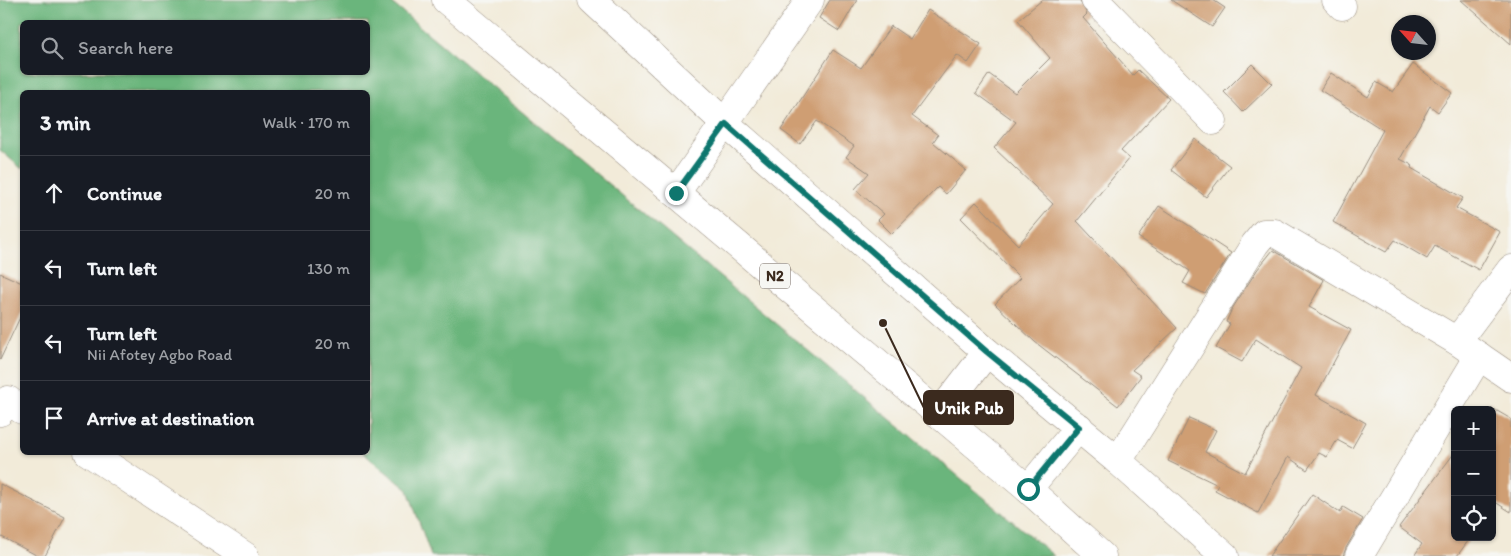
<!DOCTYPE html>
<meta charset="utf-8">
<style>
:root{--surface:#171b24;--page:#20242c;--text:#f1f3f6;--muted:#9ea1a6;--line:#363941}
body{margin:0;font-family:Itim,sans-serif;background:var(--page);color:var(--text)}
.controls{position:absolute;right:15px;bottom:15px;display:grid;overflow:hidden;border-radius:8px;box-shadow:0 1px 4px #0004}
.controls button{width:45px;height:45px;display:grid;place-items:center;padding:0;border:0;border-bottom:1px solid var(--line);background:var(--surface);color:var(--text);font:25px sans-serif}
.compass{position:absolute;left:1391px;top:15px;width:45px;height:45px;border-radius:50%;background:var(--surface);box-shadow:0 1px 4px #0004;rotate:297deg}
.stop{position:absolute;width:15px;height:15px;margin:-11px;border:4px solid #0f766e;border-radius:50%;background:#fff}
.stop.end{background:#0f766e;border-color:#fff;box-shadow:0 1px 5px #0008}
.list{margin:0;padding:0;list-style:none}
h2{display:flex;justify-content:space-between;align-items:center;height:65px;margin:0;padding:0 20px;font-size:21px}
h2 small{font-size:16px;font-weight:400;color:var(--muted)}
.list li{display:grid;grid-template-columns:32px 1fr auto;gap:15px;align-items:center;box-sizing:border-box;height:75px;padding:0 20px;border-top:1px solid var(--line)}
.list b{display:block;font-size:19px;white-space:nowrap}
.list p{margin:0;font-size:16px;white-space:nowrap;color:var(--muted)}
.list em{font-size:16px;font-style:normal;color:var(--muted)}
.icon{flex:none;width:28px;height:28px;fill:none;stroke:currentColor;stroke-width:2;stroke-linecap:round;stroke-linejoin:round}
.map{position:relative;flex:none;width:1511px;height:556px;overflow:hidden}
.search{position:absolute;background:var(--surface);box-shadow:0 1px 4px #0004;left:20px;top:20px;width:350px;height:55px;display:flex;align-items:center;gap:12px;box-sizing:border-box;padding:0 18px;border-radius:8px;color:var(--muted);font-size:19px}
.panel{position:absolute;background:var(--surface);box-shadow:0 1px 4px #0004;left:20px;top:90px;width:350px;height:365px;border-radius:8px}
.map>svg:first-child{display:block}
.forest{fill:#6bb57c;stroke:#53704d;fill-rule:evenodd}
.building{fill:#cf9e73}
.lines{fill:none;stroke-linecap:round;stroke-linejoin:round}
.minor-casing{stroke:#968a7c;stroke-width:29}
.highway-casing{stroke:#968a7c;stroke-width:29}
.minor{stroke:#fff;stroke-width:28}
.highway{stroke:#fff;stroke-width:28}
.route{stroke:#0f766e;stroke-width:6}
.labels{text-anchor:middle;dominant-baseline:central;stroke-width:4.5;stroke-linejoin:round;paint-order:stroke}
.shield{fill:#f6f6f2;stroke:#73675e;stroke-width:1}
.shield-label{font-size:15px;font-weight:bold;fill:#3b2a1e}
.leader{fill:none;stroke:#3b2a1e;stroke-width:2}
.callout-dot{fill:#3b2a1e;stroke:#f6f6f2;stroke-width:2}
.callout{fill:#3b2a1e;stroke:#3b2a1e;stroke-width:2}
.callout-label{font-size:18px;text-anchor:middle;font-weight:bold;fill:#fff}
</style>
<div class="map">
<svg width="1511" height="556" viewBox="0 0 1511 556">
<rect width="100%" height="100%" fill="#f6f6f2"/>
<filter id="ink" filterUnits="userSpaceOnUse"><feTurbulence type="fractalNoise" baseFrequency=".02" numOctaves="2"/><feDisplacementMap in="SourceGraphic" scale="10" xChannelSelector="R" yChannelSelector="G"/><feConvolveMatrix kernelMatrix="1 2 1 2 8 2 1 2 1" color-interpolation-filters="sRGB"/></filter>
<filter id="wash" filterUnits="userSpaceOnUse"><feTurbulence type="fractalNoise" baseFrequency=".0096" numOctaves="4" result="noise"/><feDisplacementMap in="SourceGraphic" scale="20" xChannelSelector="R" yChannelSelector="G"/><feGaussianBlur stdDeviation="1.12" result="paint"/><feColorMatrix in="noise" values="0 0 0 0 0 0 0 0 0 0 0 0 0 0 0 0 0 1.4 0 .05"/><feComposite in="paint" operator="in"/></filter>
<g filter="url(#wash)">
<rect width="100%" height="100%" fill="#f2ebd9"/>
<!-- forest -->
<path class="forest" d="M0,0H388L1054,556H431L408,490L363,453L368,452V92H22V169L0,150ZM22,22H368V72H22Z"/>
<g id="blocks">
<!-- building -->
<g class="building">
<polygon points="830,0 857,0 839,31 819,18"/>
<polygon points="1042,0 1079,0 1087,14 1083,18 1133,75 1138,70 1169,99 1121,151 1129,158 1077,221 1177,328 1132,370 1141,376 1118,406 1035,342 995,304 1020,278 961,218 976,202 1018,245 1053,204 994,148 1016,122 976,93 989,74 1015,93 1050,58 1018,20"/>
<polygon points="1171,0 1213,0 1225,8 1212,27"/>
<polygon points="1461,0 1511,0 1511,44"/>
<polygon points="928,10 981,44 968,63 957,55 912,116 938,135 933,142 966,170 946,194 938,187 892,234 878,220 884,214 855,189 869,173 846,157 854,146 817,121 800,144 781,130 833,50 861,68 891,26 910,39"/>
<polygon points="1252,64 1272,84 1243,112 1224,92"/>
<polygon points="1413,64 1452,93 1438,112 1430,106 1400,159 1412,165 1411,168 1463,198 1456,208 1500,232 1479,270 1435,246 1427,259 1395,240 1386,252 1333,222 1383,130 1320,90 1331,73 1368,97 1376,82 1393,92"/>
<polygon points="1195,139 1230,166 1206,197 1171,170"/>
<polygon points="1159,206 1231,253 1205,294 1183,283 1190,271 1138,237"/>
<polygon points="1273,250 1324,280 1309,307 1351,330 1316,395 1366,423 1352,448 1337,440 1327,457 1319,453 1307,470 1288,457 1258,513 1215,490 1218,485 1168,461 1189,418 1216,430 1205,452 1245,473 1301,368 1256,339 1242,362 1216,348 1230,324 1226,322 1232,309 1257,270"/>
<polygon points="0,273 22,283 22,313 0,360"/>
<polygon points="1492,408 1511,419 1511,512 1492,500"/>
<polygon points="1455,452 1455,537 1471,537 1457,556 1414,556 1422,544 1399,527"/>
<polygon points="0,484 65,517 45,556 38,556 0,536"/>
<polygon points="1312,494 1340,513 1343,507 1363,519 1346,548 1343,556 1269,556"/>
</g>
</g>
</g>
<g filter="url(#ink)">
<use href="#blocks" fill-opacity="0" stroke="#968a7c" stroke-width="1"/>
<g class="lines">
<defs>
<g id="minor">
<polyline points="592,0 726,124 987,352 1118,461"/>
<polyline points="1095,0 1213,121"/>
<polyline points="1336,0 1342,6"/>
<polyline points="676,193 810,0"/>
<polyline points="1457,341 1511,269"/>
<polyline points="0,412 8,400 22,410"/>
<polyline points="939,414 987,352"/>
<polyline points="88,452 245,556"/>
<polyline points="1028,489 1079,427"/>
<polyline points="1225,556 1118,461 1255,244 1264,233 1275,233 1285,239 1457,341 1511,378"/>
<polyline points="1359,556 1479,356"/>
</g>
<polyline id="highway" points="446,0 1028,489 1102,556"/>
</defs>
<!-- minor casing -->
<use href="#minor" class="minor-casing"/>
<!-- highway casing -->
<use href="#highway" class="highway-casing"/>
<!-- minor -->
<use href="#minor" class="minor"/>
<!-- highway -->
<use href="#highway" class="highway"/>
</g>
</g>
<g class="lines" filter="url(#ink)">
<!-- route -->
<polyline class="route" points="676,193 726,124 987,352 1079,427 1028,489"/>
</g>
<g class="labels">
<!-- shield labels -->
<rect class="shield" x="760" y="263.5" width="30" height="25" rx="4"/>
<g class="shield-label">
<text x="775" y="276">N2</text>
</g>
</g>
<!-- callouts -->
<path class="leader" d="M883 323L924 408"/>
<circle class="callout-dot" cx="883" cy="323" r="5"/>
<rect class="callout" x="924" y="391" width="89" height="33" rx="5"/>
<g class="callout-label">
<text x="969" y="414">Unik Pub</text>
</g>
</svg>
<div class="controls">
<button>+</button>
<button>−</button>
<button><svg class="icon" aria-label="locate" viewBox="0 0 24 24"><circle cx="12" cy="12" r="6"/><path d="M12 2v4M12 18v4M2 12h4M18 12h4"/></svg></button>
</div>
<svg class="compass" viewBox="-18 -18 36 36"><path d="M0-13l5 13h-10z" fill="#e53935"/><path d="M0 13l5-13h-10z" fill="#9ea1a6"/></svg>
<div class="stop" style="left:1028px;top:489px"></div>
<div class="stop end" style="left:676px;top:193px"></div>
<div class="search"><svg class="icon" aria-label="search" viewBox="0 0 24 24"><circle cx="10" cy="10" r="6"/><path d="M15 15l6 6"/></svg>Search here</div>
<section class="panel">
<h2>3 min<small>Walk · 170 m</small></h2>
<ul class="list">
<li><svg class="icon" aria-label="ahead" viewBox="0 0 24 24"><path d="M12 20V5M6 11l6-6 6 6"/></svg><div><b>Continue</b></div><em>20 m</em></li>
<li><svg class="icon" aria-label="left" viewBox="0 0 24 24"><path d="M17 20v-9H6M10 6l-5 5 5 5"/></svg><div><b>Turn left</b></div><em>130 m</em></li>
<li><svg class="icon" aria-label="left" viewBox="0 0 24 24"><path d="M17 20v-9H6M10 6l-5 5 5 5"/></svg><div><b>Turn left</b><p>Nii Afotey Agbo Road</p></div><em>20 m</em></li>
<li><svg class="icon" aria-label="arrive" viewBox="0 0 24 24"><path d="M6 21V4h12l-3 4 3 4H6"/></svg><div><b>Arrive at destination</b></div></li>
</ul>
</section>
</div>
